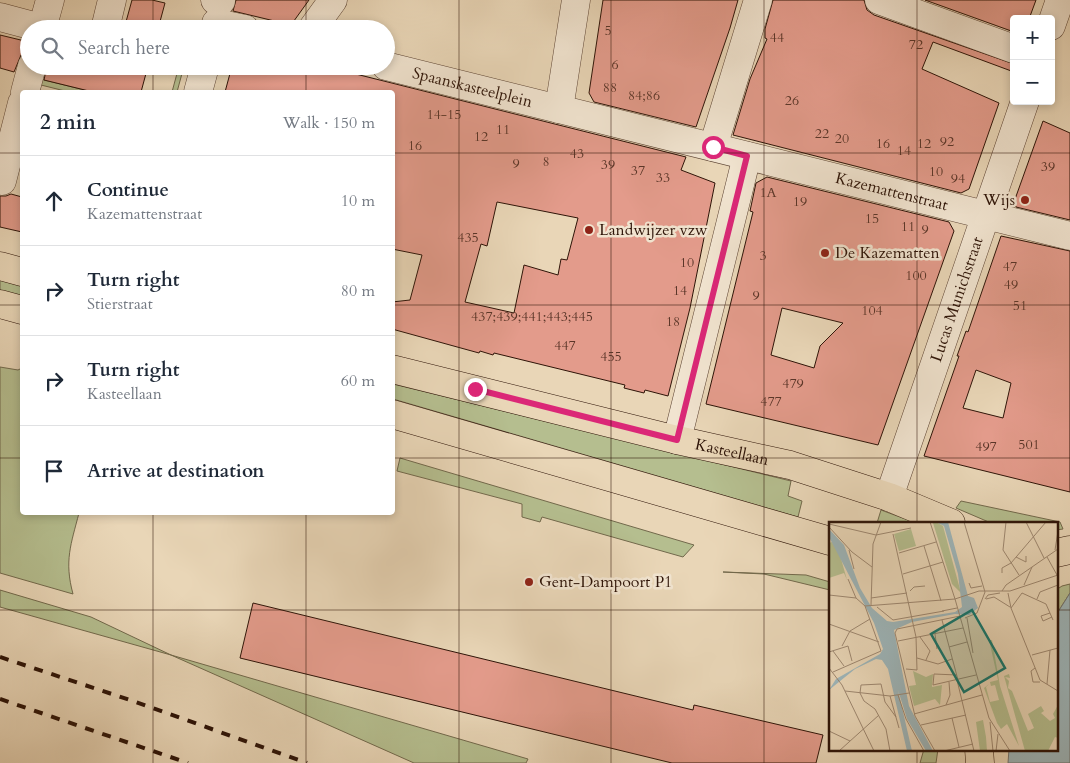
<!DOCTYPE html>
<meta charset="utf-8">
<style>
:root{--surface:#fff;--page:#f6f6f7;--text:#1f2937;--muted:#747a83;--line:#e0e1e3}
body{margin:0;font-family:Cardo,serif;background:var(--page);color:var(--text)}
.controls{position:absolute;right:15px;top:15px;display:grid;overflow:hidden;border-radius:5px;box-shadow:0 2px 8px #0003}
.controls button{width:45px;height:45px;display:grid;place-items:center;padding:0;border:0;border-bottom:1px solid var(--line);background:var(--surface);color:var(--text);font:25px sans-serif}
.stop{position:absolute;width:15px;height:15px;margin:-11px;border:4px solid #db2777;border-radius:50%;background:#fff}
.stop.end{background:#db2777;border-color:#fff;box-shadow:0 1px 5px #0008}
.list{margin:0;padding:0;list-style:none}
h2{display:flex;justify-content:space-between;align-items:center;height:65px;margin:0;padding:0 20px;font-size:21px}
h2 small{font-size:16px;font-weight:400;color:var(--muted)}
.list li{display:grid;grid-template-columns:32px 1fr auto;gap:15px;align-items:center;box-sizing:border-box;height:90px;padding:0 20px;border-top:1px solid var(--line)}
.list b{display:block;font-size:19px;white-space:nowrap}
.list p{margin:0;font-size:16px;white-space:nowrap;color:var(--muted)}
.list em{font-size:16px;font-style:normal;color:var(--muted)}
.icon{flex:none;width:28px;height:28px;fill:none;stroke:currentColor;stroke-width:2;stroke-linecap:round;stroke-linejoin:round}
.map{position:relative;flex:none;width:1070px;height:763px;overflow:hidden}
.search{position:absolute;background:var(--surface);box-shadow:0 2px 8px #0003;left:20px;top:20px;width:375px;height:55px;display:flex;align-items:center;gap:12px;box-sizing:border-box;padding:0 18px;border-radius:28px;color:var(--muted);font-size:19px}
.panel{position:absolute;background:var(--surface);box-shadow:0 2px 8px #0003;left:20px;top:90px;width:375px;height:425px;border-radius:5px}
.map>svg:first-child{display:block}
.green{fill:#b5be8f;stroke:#72694c}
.water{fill:#9db6bb;stroke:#717573}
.building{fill:#e39b8b;stroke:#2e1408;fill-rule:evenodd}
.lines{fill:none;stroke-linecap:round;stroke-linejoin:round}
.minor-casing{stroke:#5d4434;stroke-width:29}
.major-casing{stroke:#2e1408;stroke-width:29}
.minor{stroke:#f1e4d0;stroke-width:28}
.major{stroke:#e9d6b7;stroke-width:28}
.rail{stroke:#2e1408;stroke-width:4;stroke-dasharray:9 9;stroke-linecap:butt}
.route{stroke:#db2777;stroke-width:6}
.grid{fill:none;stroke:#2e1408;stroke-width:1;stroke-opacity:0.55}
.poi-dot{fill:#8f2418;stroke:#f1e4d0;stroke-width:2}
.labels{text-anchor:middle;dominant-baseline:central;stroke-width:5;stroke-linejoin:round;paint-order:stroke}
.number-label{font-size:14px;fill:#5b3629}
.street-label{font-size:16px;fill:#2e1408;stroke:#f1e4d0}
.poi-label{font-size:16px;fill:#2e1408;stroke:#f1e4d0;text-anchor:start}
.inset-road{fill:none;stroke:#9e8871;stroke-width:1}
.view{fill:#0f766e;fill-opacity:0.15;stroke:#0f766e;stroke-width:2.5}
.inset-edge{fill:none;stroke:#2e1408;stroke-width:2.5}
</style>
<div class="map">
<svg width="1070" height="763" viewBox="0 0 1070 763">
<rect width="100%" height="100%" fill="#e9d6b7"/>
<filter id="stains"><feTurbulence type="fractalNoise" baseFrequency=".004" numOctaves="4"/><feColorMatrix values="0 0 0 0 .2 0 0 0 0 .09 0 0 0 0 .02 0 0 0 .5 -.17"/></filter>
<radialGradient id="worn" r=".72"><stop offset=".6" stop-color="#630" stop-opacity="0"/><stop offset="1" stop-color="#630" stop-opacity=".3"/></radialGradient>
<!-- green -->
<g class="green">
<polygon points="179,66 184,66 177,92 172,92"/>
<polygon points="36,78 93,92 69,92 41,85 39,92 32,92"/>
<polygon points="0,280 22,286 22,297 0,290"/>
<path d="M0,367L18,370L22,368V512L79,513C71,544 64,561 73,594L0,573Z"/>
<polygon points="393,384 791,481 788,496 802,501 798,517 393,399"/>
<polygon points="400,458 694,545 683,557 542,517 540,522 522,517 522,504 397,471"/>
<polygon points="961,501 1060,522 1063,529 1056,530 1056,523 991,523 956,508"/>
<polygon points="881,510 916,523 877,523"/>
<polygon points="723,572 806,575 830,582 830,590 764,574"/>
<polygon points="1070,584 1070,593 1056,615 1056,590 1062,586"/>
<polygon points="0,590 91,617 171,655 528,759 526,763 414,763 171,655 0,607"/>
<polygon points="924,749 938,749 936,763 920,763"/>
</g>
<!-- water -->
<polygon class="water" points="1070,593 1070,763 1008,763 1009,749 1056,749 1056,615"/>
<!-- building -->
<g class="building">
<polygon points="132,0 152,0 165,3 158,29 124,29"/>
<polygon points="236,0 309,0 291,25 233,11"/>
<polygon points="603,0 738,0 730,28 696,127 594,102 589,93"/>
<polygon points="773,0 864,0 867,10 874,15 1014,64 1014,72 933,42 922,69 999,103 969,189 961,193 733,135 750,79 767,39 765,38 765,29"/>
<polygon points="925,0 1036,0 1029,19 1014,19 1014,32"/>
<polygon points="0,35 29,42 29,51 21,55 14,72 0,68"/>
<polygon points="47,66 148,66 141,92 93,92 44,80"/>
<path d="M232,66H324L686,157L681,170L715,183L690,308L668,396L645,390L644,393L624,388L625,385L494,353L493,355L480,351L479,353L392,329V302L410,300L422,255L392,249V92H225ZM497,202L578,218L567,260L561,259L558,275L524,265L514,313L465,302L481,244L487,246Z"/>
<polygon points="1043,121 1070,133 1070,220 1016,207 1014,202"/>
<path d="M767,177L949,222L954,231L878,445L706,404L753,212L750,211L756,183ZM782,308L843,323L820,346L814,368L771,355Z"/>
<polygon points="11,194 22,197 22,232 0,227 0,196 6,196"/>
<path d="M1001,236L1070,251V492L924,456L959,356H957L966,331L968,332ZM976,370L1011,383L1003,418L963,408Z"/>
<polygon points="253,603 693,710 694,705 823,735 816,763 672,763 240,658"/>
</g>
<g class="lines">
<defs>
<g id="minor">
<polyline points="215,0 221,1"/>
<polyline points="879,0 1014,49"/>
<polyline points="0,17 45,29"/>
<polyline points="216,23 245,29"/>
<polyline points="1051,26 1060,0"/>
<polyline points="42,29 50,0"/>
<polyline points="105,29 112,0"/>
<polyline points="312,29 333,0"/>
<path id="s1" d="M386,66L1070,236"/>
<polyline points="25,92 32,66"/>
<polyline points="198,92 205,66"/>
<polyline points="559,109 576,0"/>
<polyline points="713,147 758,0"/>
<polyline points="2,181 22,103"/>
<polyline points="677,440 747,156"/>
<path id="s2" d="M889,497L1025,101"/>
</g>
<g id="major">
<polyline points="0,266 22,272"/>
<polyline points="0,304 22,310"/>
<path id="s3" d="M392,369L677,440L790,465L889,497L951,523"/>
<polyline points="392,414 830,541"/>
<polyline points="1056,553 1070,550"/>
<polyline points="979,749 980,763"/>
</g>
</defs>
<!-- minor casing -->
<use href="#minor" class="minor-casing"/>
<!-- major casing -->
<use href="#major" class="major-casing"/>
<!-- minor -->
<use href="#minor" class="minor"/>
<!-- major -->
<use href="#major" class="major"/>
<!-- rail -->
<g class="rail">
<polyline points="0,657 133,701 307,763"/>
<polyline points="0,699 188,763"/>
</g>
</g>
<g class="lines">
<!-- route -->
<polyline class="route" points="475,389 677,440 747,156 713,147"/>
</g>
<!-- grid -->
<path class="grid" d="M153,0V29M306,0V29M459,0V763M611,0V763M764,0V763M917,0V523M153,66V92M306,66V92M0,153H22M392,153H1070M0,305H22M392,305H1070M0,458H22M392,458H1070M153,512V763M306,512V763M0,610H830M1056,610H1070M917,749V763"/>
<!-- markers -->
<g class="poi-dot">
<circle cx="1025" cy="200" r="5"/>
<circle cx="589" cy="230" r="5"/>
<circle cx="825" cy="253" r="5"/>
<circle cx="529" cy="582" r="5"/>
</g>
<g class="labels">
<!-- number labels -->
<g class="number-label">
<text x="608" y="30">5</text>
<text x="777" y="37">44</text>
<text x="916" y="44">72</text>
<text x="615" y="64">6</text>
<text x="610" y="87">88</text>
<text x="644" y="95">84;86</text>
<text x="792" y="100">26</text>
<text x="444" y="114">14-15</text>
<text x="503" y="129">11</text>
<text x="822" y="133">22</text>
<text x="481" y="136">12</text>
<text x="842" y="138">20</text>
<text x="947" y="141">92</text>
<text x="883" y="143">16</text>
<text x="924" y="143">12</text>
<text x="415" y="145">16</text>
<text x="904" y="150">14</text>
<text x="577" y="153">43</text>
<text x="546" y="161">8</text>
<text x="516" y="163">9</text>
<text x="608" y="164">39</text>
<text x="1048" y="166">39</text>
<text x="638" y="170">37</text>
<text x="936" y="171">10</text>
<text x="663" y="177">33</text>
<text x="958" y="178">94</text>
<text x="768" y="192">1A</text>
<text x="800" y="201">19</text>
<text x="872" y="218">15</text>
<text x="908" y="226">11</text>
<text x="925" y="229">9</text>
<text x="468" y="237">435</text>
<text x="763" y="255">3</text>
<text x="687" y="262">10</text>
<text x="1010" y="266">47</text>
<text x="916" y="275">100</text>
<text x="1011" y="284">49</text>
<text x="680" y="290">14</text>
<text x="756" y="295">9</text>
<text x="1020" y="305">51</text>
<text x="872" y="310">104</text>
<text x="532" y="316">437;439;441;443;445</text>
<text x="673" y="321">18</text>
<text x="565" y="345">447</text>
<text x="611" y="356">455</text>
<text x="793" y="383">479</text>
<text x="771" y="401">477</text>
<text x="1029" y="444">501</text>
<text x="986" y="446">497</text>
</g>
<!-- street labels -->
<g class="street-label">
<text stroke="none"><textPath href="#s1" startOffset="89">Spaanskasteelplein</textPath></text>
<text stroke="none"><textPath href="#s1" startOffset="521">Kazemattenstraat</textPath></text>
<text stroke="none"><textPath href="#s2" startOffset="209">Lucas Munichstraat</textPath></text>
<text stroke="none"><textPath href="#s3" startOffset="350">Kasteellaan</textPath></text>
</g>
<!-- poi labels -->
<g class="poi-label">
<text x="1015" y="200" text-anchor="end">Wijs</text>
<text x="599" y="230">Landwijzer vzw</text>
<text x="835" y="253">De Kazematten</text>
<text x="539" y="582">Gent-Dampoort P1</text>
</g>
</g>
<!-- overview -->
<g transform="translate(829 522)">
<rect width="229" height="229" fill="#e9d6b7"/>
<path d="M107,0L114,4L132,71L123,62L104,1ZM82,7L87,24L70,29L65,12ZM3,20L11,33L18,58L15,51L0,56V21ZM160,118H163L171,164L190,224L178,202L172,207L168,201L155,166L160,162L157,165L161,180L170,178L166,163L162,164L161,160L169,158ZM84,149L97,155L104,152L103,165L113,163L111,183L106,177L85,184L80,164L87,163ZM180,152L181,156L176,155L180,159L179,166L183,169L199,209L205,206L199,192L212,184L215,189L206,195L212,191L221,199L226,196L224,192L229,183V216L226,215L219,229H196L175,154ZM154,198L157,215L158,229H151L147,200Z" fill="#b5be8f"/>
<path d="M107,0H119L139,74L145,76L149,86L140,93L126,92L83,100L65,108L80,184L104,229H97L78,197L69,168L83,229H78L59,147L53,138L47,137L26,147L0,168L7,157L51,132L54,127L45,101L0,15V7L15,23L31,66L43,86L58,99L64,100L126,90L133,85L129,52L115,4Z" fill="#9db6bb"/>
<path class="inset-road" d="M135,0L156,70L148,91L136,96M177,0L174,28L190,53M197,0L215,36M0,2L47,13L82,6M0,5L23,30L43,45M64,12L87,115L88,148L77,147M95,24L112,79M20,28L25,47M226,28L229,9M70,31L107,20M187,35L197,40V34M218,35L228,53M173,51V46L182,41L217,0M74,52L114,40M19,57L27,76M140,61L142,66L153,64M195,63L203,45M81,69L85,65L96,64M173,69L177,63L229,27M179,71L182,86L211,158L229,169M0,73L27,76M42,76L78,71M156,77L159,73L171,71M157,77L165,75L181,85M208,77L211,70L229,63M217,82L224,98M42,83L44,22L52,0M36,84L126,77L101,0M48,85L64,98L115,89M182,86L193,71L217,82M113,89L128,86M221,91L212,94L214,99L223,95M138,96L144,131M113,98L129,158M0,102L50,120M21,109L41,97M106,112L108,127M91,115L101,129L97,138M69,119L134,106M13,124L21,109M120,125L138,120M4,129L15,144M0,130L19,124L23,139M203,133L229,126M88,136L109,142L123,137M0,146L13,163L45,229M206,146L202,149L204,160H211M4,150L52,129L36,84L27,76M128,153L105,152L104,163L147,153M128,158L145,229M218,162L221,128M16,169L61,174L80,171M69,173L77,197L95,229M61,174L70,206M117,183L121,173L120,160M85,192L153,173M123,196L130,225M161,200L164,229M92,203L137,193M0,209L21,219M10,229L50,193M61,229L57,207L46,187L35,179L31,171L32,163L52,162L56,180L67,195M106,229L86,194L66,111L68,107L131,94M115,229L144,222M167,229L169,212M181,229L160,196L126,77L150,69H181L229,53"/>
<path class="view" d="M143,88L176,146L135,170L102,112Z"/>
<rect width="229" height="229" class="inset-edge"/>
</g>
<rect width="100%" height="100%" filter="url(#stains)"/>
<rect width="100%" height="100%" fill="url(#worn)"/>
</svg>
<div class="controls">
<button>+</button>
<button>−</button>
</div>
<div class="stop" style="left:713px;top:147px"></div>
<div class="stop end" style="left:475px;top:389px"></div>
<div class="search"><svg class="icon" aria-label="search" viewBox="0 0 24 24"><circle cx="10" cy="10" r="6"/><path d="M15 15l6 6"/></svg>Search here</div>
<section class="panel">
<h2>2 min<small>Walk · 150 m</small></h2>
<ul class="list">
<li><svg class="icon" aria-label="ahead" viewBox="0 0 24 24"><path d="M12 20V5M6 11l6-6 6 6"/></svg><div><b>Continue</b><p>Kazemattenstraat</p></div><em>10 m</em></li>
<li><svg class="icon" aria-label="right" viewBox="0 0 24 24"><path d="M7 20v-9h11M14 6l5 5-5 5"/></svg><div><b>Turn right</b><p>Stierstraat</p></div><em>80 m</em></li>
<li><svg class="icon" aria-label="right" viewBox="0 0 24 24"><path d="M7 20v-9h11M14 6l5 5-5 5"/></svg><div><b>Turn right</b><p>Kasteellaan</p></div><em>60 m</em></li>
<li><svg class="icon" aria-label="arrive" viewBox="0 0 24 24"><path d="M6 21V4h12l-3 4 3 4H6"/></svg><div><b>Arrive at destination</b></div></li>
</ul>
</section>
</div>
